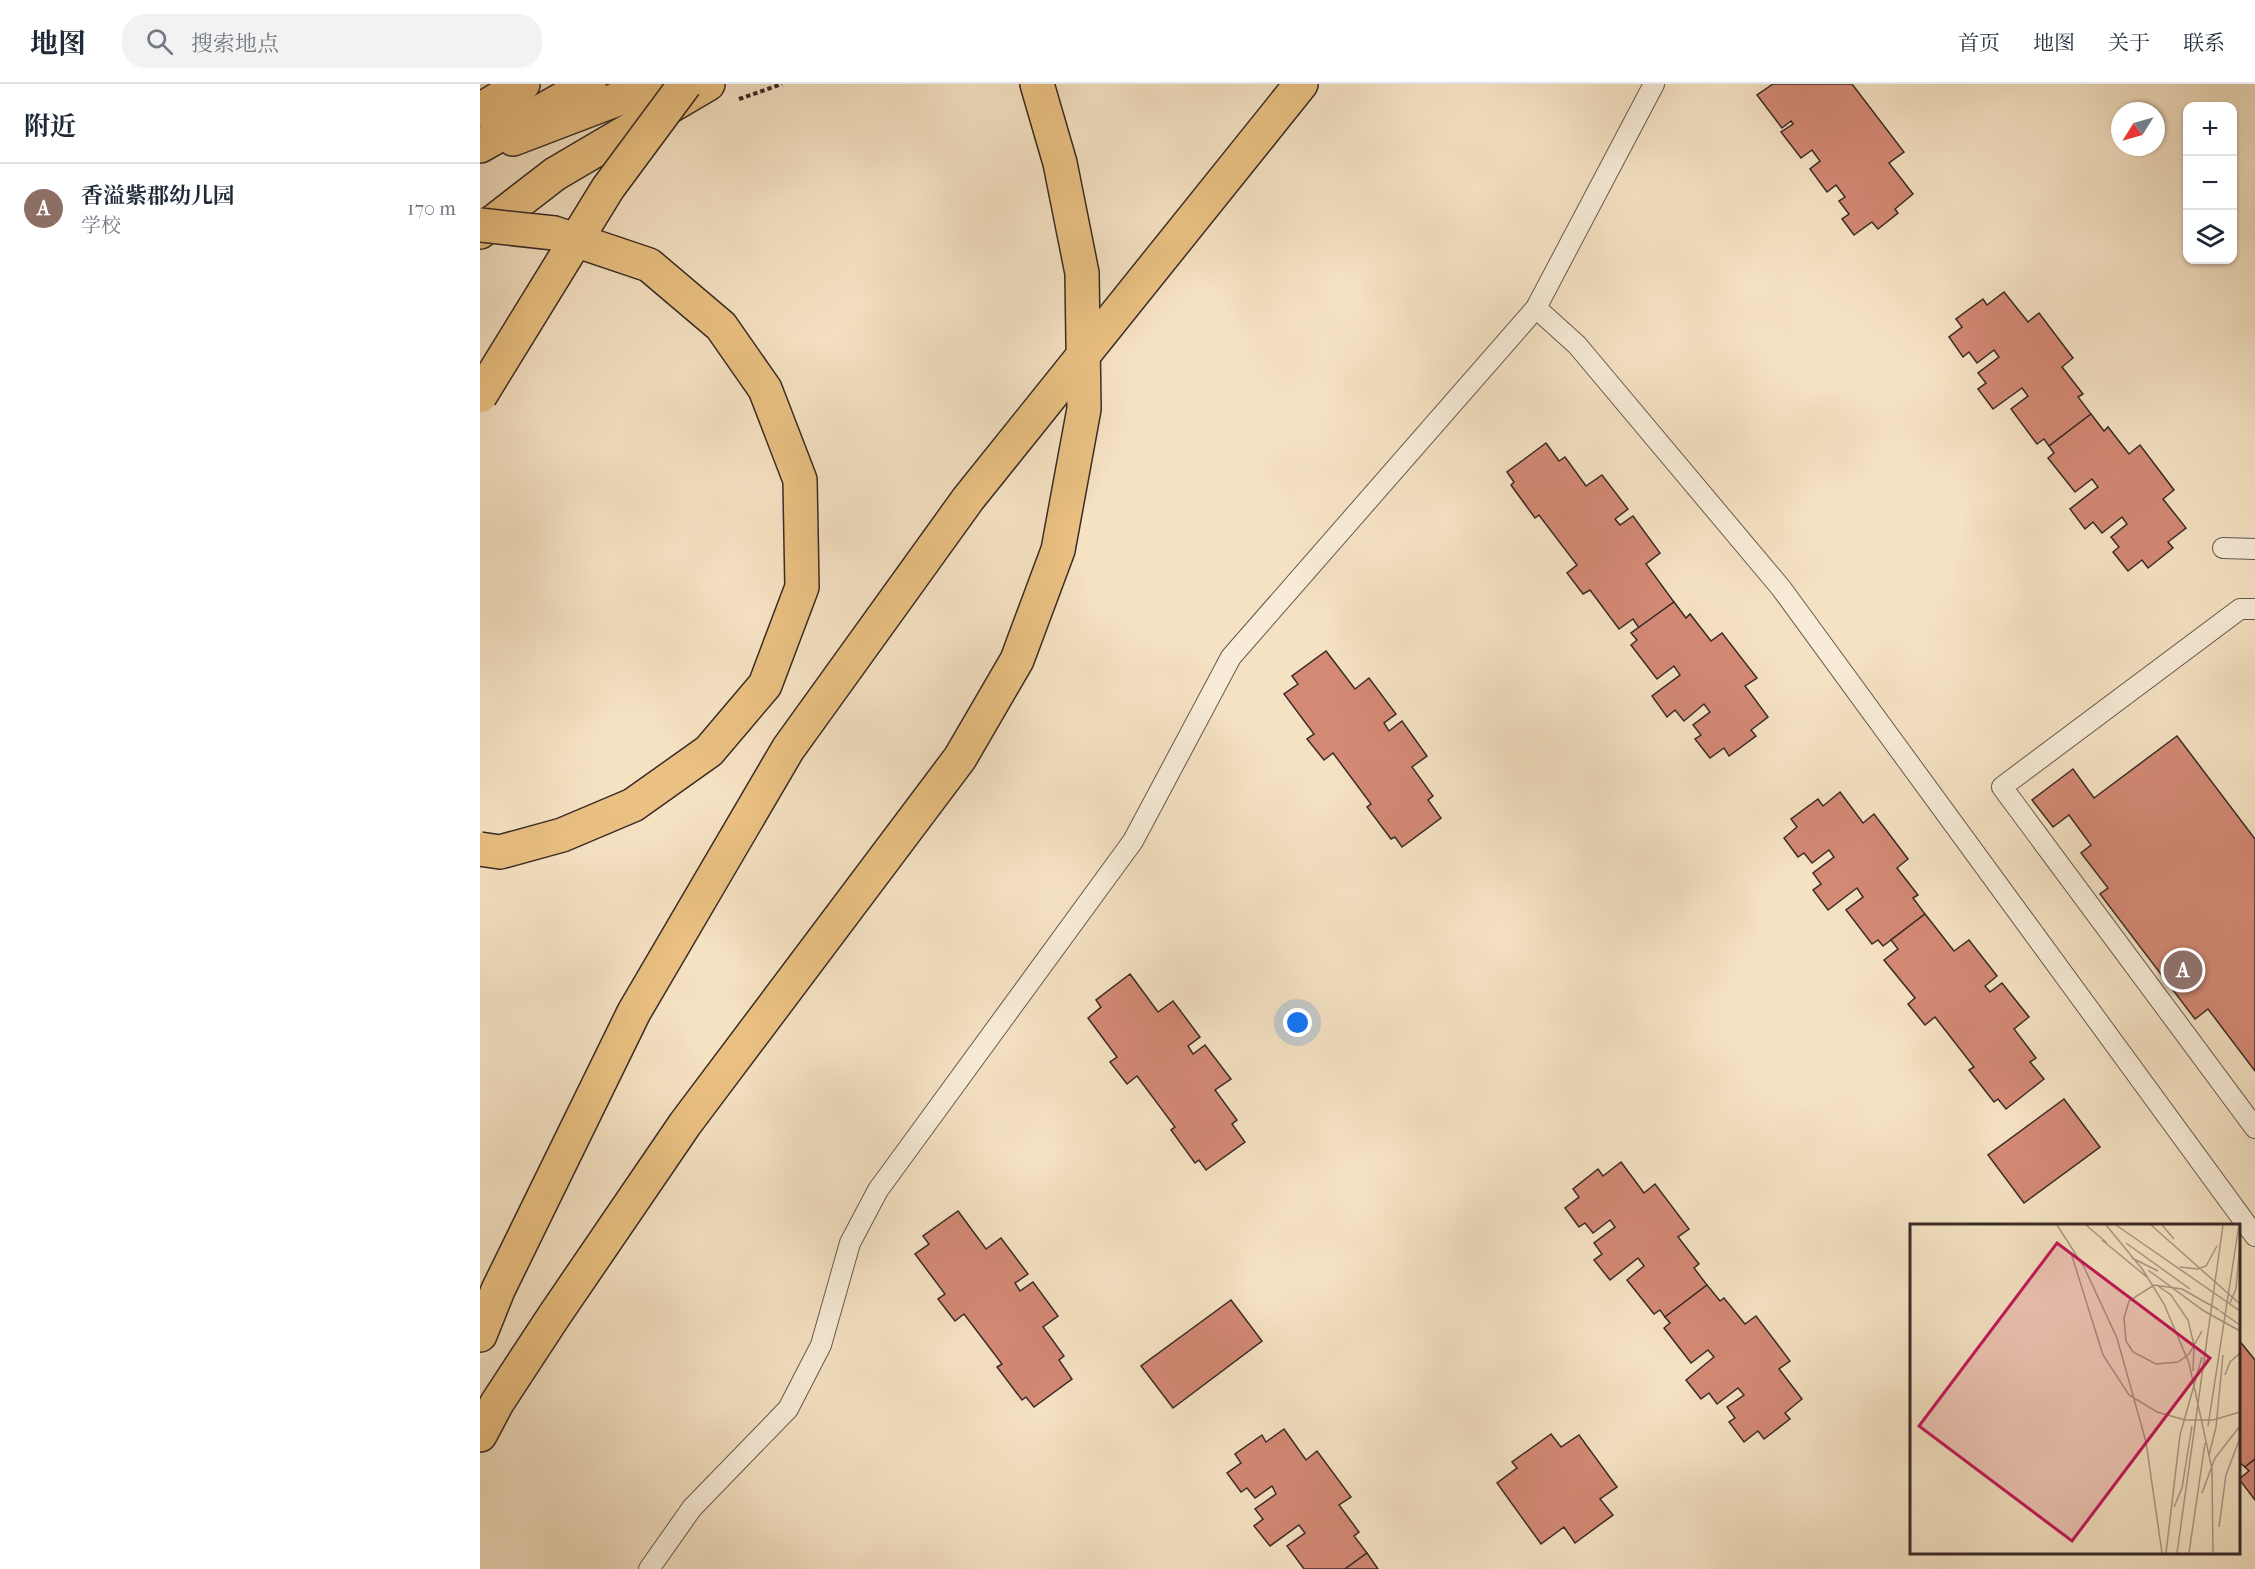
<!DOCTYPE html>
<html lang="zh">
<meta charset="utf-8">
<style>
:root{--surface:#fff;--page:#f2f2f3;--text:#1f2937;--muted:#747a83;--line:#e0e1e3;--accent:#8f2418}
body{margin:0;font-family:"IM FELL French Canon","Noto Serif SC",serif;background:var(--page);color:var(--text)}
.controls{position:absolute;right:18px;top:18px;display:grid;overflow:hidden;border-radius:12px;box-shadow:0 2px 4px #0004}
.controls button{width:54px;height:54px;display:grid;place-items:center;padding:0;border:0;border-bottom:2px solid var(--line);background:var(--surface);color:var(--text);font:30px sans-serif}
.compass{position:absolute;left:1631px;top:18px;width:54px;height:54px;border-radius:50%;background:var(--surface);box-shadow:0 2px 4px #0004;rotate:233deg}
.you{position:absolute;left:818px;top:939px;width:21px;height:21px;margin:-15px;border:4px solid #fff;border-radius:50%;background:#1a73e8;box-shadow:0 0 0 9px #1a73e833}
.badge{display:grid;place-items:center;width:39px;height:39px;border-radius:50%;background:var(--accent);color:#fff;font-size:20px;font-weight:700}
.pin{position:absolute;translate:-50% -50%;border:3px solid #fff;box-shadow:0 2px 6px #0006}
.list{margin:0;padding:0;list-style:none}
h2{display:flex;justify-content:space-between;align-items:center;height:78px;margin:0;padding:0 24px;font-size:26px}
h2 small{font-size:20px;font-weight:400;color:var(--muted)}
.list li{display:grid;grid-template-columns:39px 1fr auto;gap:18px;align-items:center;box-sizing:border-box;height:90px;padding:0 24px;border-top:2px solid var(--line)}
.list b{display:block;font-size:22px;white-space:nowrap}
.list p{margin:0;font-size:20px;white-space:nowrap;color:var(--muted)}
.list em{font-size:20px;font-style:normal;color:var(--muted)}
.icon{flex:none;width:33px;height:33px;fill:none;stroke:currentColor;stroke-width:2;stroke-linecap:round;stroke-linejoin:round}
.map{position:relative;flex:none;width:1775px;height:1485px;overflow:hidden}
header{display:flex;align-items:center;gap:36px;box-sizing:border-box;height:84px;padding:0 30px;background:var(--surface);border-bottom:2px solid var(--line)}
header strong{font-size:28px}
nav{display:flex;gap:33px;margin-inline-start:auto;font-size:21px}
.search{width:420px;height:54px;background:var(--page);display:flex;align-items:center;gap:15px;box-sizing:border-box;padding:0 21px;border-radius:24px;color:var(--muted);font-size:22px}
main{display:flex}
aside{flex:1;background:var(--surface)}
.map>svg:first-child{display:block}
.building{fill:#d48975;stroke:#382b27;stroke-width:1.5}
.lines{fill:none;stroke-linecap:round;stroke-linejoin:round}
.service-casing{stroke:#67594e;stroke-width:22}
.primary-casing{stroke:#382b27;stroke-width:36}
.trunk-casing{stroke:#382b27;stroke-width:36}
.path{stroke:#382b27;stroke-width:4;stroke-dasharray:4.5 3;stroke-linecap:butt}
.service{stroke:#f8ecd8;stroke-width:20}
.primary{stroke:#eac182;stroke-width:33}
.trunk{stroke:#eac182;stroke-width:33}
.trunk-bridge-casing{stroke:#382b27;stroke-width:36;stroke-linecap:butt}
.trunk-bridge{stroke:#eac182;stroke-width:33}
.inset-road{fill:none;stroke:#a99985;stroke-width:1.5}
.view{fill:#c2185b;fill-opacity:0.15;stroke:#c2185b;stroke-width:3}
.inset-edge{fill:none;stroke:#382b27;stroke-width:3}
</style>
<header>
<strong>地图</strong>
<div class="search"><svg class="icon" aria-label="search" viewBox="0 0 24 24"><circle cx="10" cy="10" r="6"/><path d="M15 15l6 6"/></svg>搜索地点</div>
<nav><a>首页</a><a>地图</a><a>关于</a><a>联系</a></nav>
</header>
<main>
<aside>
<h2>附近<small></small></h2>
<ul class="list">
<li><span class="badge" style="background:#8d6e63">A</span><div><b>香溢紫郡幼儿园</b><p>学校</p></div><em>170 m</em></li>
</ul>
</aside>
<div class="map">
<svg width="1775" height="1485" viewBox="0 0 1775 1485">
<rect width="100%" height="100%" fill="#f5e2c3"/>
<filter id="stains"><feTurbulence type="fractalNoise" baseFrequency=".00333" numOctaves="4"/><feColorMatrix values="0 0 0 0 .2 0 0 0 0 .09 0 0 0 0 .02 0 0 0 .5 -.17"/></filter>
<radialGradient id="worn" r=".72"><stop offset=".6" stop-color="#630" stop-opacity="0"/><stop offset="1" stop-color="#630" stop-opacity=".3"/></radialGradient>
<!-- building -->
<g class="building">
<polygon points="1293,0 1372,0 1424,68 1409,79 1433,110 1415,125 1418,129 1398,145 1392,138 1374,151 1362,135 1369,130 1359,117 1365,113 1356,101 1347,108 1330,85 1340,77 1332,66 1321,74 1301,48 1313,40 1311,37 1302,44 1277,11"/>
<polygon points="1524,208 1548,238 1559,229 1593,274 1582,283 1603,310 1598,313 1611,330 1569,362 1564,355 1557,360 1531,325 1548,312 1542,304 1513,325 1498,305 1506,299 1498,289 1519,273 1514,266 1497,279 1489,268 1483,273 1469,253 1482,243 1476,235 1503,215 1507,221"/>
<polygon points="1611,330 1624,347 1628,343 1649,370 1660,361 1694,406 1683,415 1706,444 1688,458 1693,464 1668,484 1662,476 1648,487 1633,468 1639,463 1631,453 1647,440 1642,433 1622,449 1613,438 1605,445 1590,425 1618,403 1612,395 1595,408 1568,374 1574,369 1569,362"/>
<polygon points="1066,359 1079,377 1085,373 1106,402 1122,391 1148,425 1135,435 1140,441 1153,432 1180,469 1166,480 1194,518 1159,544 1153,535 1139,545 1110,506 1103,510 1087,489 1097,481 1059,431 1055,434 1031,401 1034,398 1027,388"/>
<polygon points="1194,518 1206,534 1210,530 1231,557 1242,549 1277,594 1265,602 1288,633 1271,646 1276,652 1249,672 1244,664 1230,674 1215,655 1221,651 1213,641 1230,628 1224,620 1204,637 1195,626 1187,633 1172,612 1200,591 1194,582 1177,595 1151,561 1157,556 1151,549"/>
<polygon points="846,567 875,605 889,594 916,630 904,639 909,647 922,637 947,672 932,683 953,712 948,716 961,734 922,763 915,753 911,755 887,723 891,720 853,669 844,676 827,655 834,650 804,610 818,600 812,592"/>
<polygon points="1697,652 1775,755 1775,987 1728,925 1715,935 1620,810 1628,804 1601,769 1611,761 1589,731 1573,743 1552,716 1593,685 1614,714"/>
<polygon points="1360,708 1383,739 1394,730 1428,775 1417,784 1438,811 1433,814 1445,830 1403,862 1398,856 1392,860 1366,826 1383,813 1377,804 1348,826 1333,806 1341,800 1333,789 1354,773 1349,766 1332,779 1324,769 1318,773 1304,754 1317,743 1311,735 1338,715 1343,722"/>
<polygon points="1445,830 1474,867 1489,856 1517,892 1505,902 1510,908 1522,899 1549,933 1534,945 1556,974 1550,978 1564,995 1526,1025 1518,1015 1514,1018 1489,986 1494,983 1455,933 1445,941 1428,920 1435,914 1404,876 1418,865 1411,856"/>
<polygon points="650,890 678,928 693,917 720,953 708,962 713,970 725,961 751,995 735,1006 757,1036 752,1040 765,1058 726,1086 719,1076 715,1079 691,1046 695,1043 657,992 647,1000 630,978 637,973 608,934 621,923 616,916"/>
<polygon points="1584,1015 1620,1063 1544,1119 1508,1071"/>
<polygon points="1141,1078 1164,1109 1175,1100 1209,1145 1198,1153 1219,1180 1214,1184 1227,1201 1185,1233 1180,1226 1174,1230 1147,1196 1164,1182 1158,1174 1130,1196 1114,1176 1122,1170 1114,1159 1135,1143 1130,1136 1113,1149 1105,1139 1099,1143 1085,1124 1099,1113 1093,1105 1118,1085 1123,1092"/>
<polygon points="478,1127 506,1165 521,1154 548,1190 535,1199 540,1207 553,1198 578,1232 563,1243 584,1272 579,1276 592,1295 554,1323 546,1313 542,1316 517,1283 522,1280 484,1230 475,1237 458,1215 465,1210 435,1170 449,1160 443,1152"/>
<polygon points="1227,1201 1240,1217 1244,1214 1265,1240 1276,1232 1310,1277 1299,1285 1322,1315 1305,1329 1310,1335 1284,1355 1278,1347 1264,1358 1249,1338 1255,1334 1247,1323 1264,1311 1258,1304 1237,1320 1229,1309 1221,1315 1206,1296 1234,1273 1228,1266 1211,1279 1184,1244 1190,1239 1185,1233"/>
<polygon points="751,1216 782,1257 693,1324 661,1282"/>
<polygon points="1758,1255 1775,1276 1775,1375 1765,1383 1758,1377"/>
<polygon points="804,1345 826,1376 837,1367 871,1413 859,1421 879,1448 874,1452 887,1469 865,1485 824,1485 807,1462 825,1449 819,1441 790,1462 774,1442 783,1435 775,1425 796,1410 792,1402 775,1414 767,1404 761,1408 747,1389 761,1379 755,1370 782,1351 786,1358"/>
<polygon points="1071,1350 1081,1363 1099,1351 1137,1403 1120,1415 1133,1431 1095,1459 1084,1443 1061,1460 1017,1399 1037,1384 1032,1378"/>
<polygon points="1775,1375 1775,1416 1759,1395 1769,1387 1765,1383"/>
<polygon points="887,1469 898,1485 865,1485"/>
</g>
<g class="lines">
<defs>
<g id="service">
<polyline points="1056,224 1097,261 1301,504 1775,1152"/>
<polyline points="1743,464 1775,465"/>
<polyline points="1775,525 1760,525 1522,703 1775,1044"/>
<polyline points="169,1485 212,1424 308,1325 341,1261 370,1159 398,1106 653,757 751,573 1056,224 1174,0"/>
</g>
<g id="primary">
<polyline points="0,26 43,0"/>
<polyline points="33,55 177,0"/>
<polyline points="0,148 75,90 228,0"/>
</g>
<g id="trunk">
<polyline points="0,62 109,0"/>
<polyline points="0,1251 18,1206 154,928 308,665 488,415 821,0"/>
<polyline points="0,1351 17,1319 74,1232 205,1040 480,674 537,576 578,466 604,325 602,189 580,79 557,0"/>
</g>
</defs>
<!-- service casing -->
<use href="#service" class="service-casing"/>
<!-- primary casing -->
<use href="#primary" class="primary-casing"/>
<!-- trunk casing -->
<use href="#trunk" class="trunk-casing"/>
<!-- path -->
<polyline class="path" points="259,15 302,0"/>
<!-- service -->
<use href="#service" class="service"/>
<!-- primary -->
<use href="#primary" class="primary"/>
<!-- trunk -->
<use href="#trunk" class="trunk"/>
<defs>
<g id="trunk-bridge">
<polyline points="0,141 74,149 169,181 241,242 285,305 320,396 322,503 285,601 229,667 153,721 82,751 20,768 0,765"/>
<polyline points="0,312 128,104 205,0"/>
</g>
</defs>
<!-- trunk-bridge casing -->
<use href="#trunk-bridge" class="trunk-bridge-casing"/>
<!-- trunk-bridge -->
<use href="#trunk-bridge" class="trunk-bridge"/>
</g>
<!-- overview -->
<g transform="translate(1430 1140)">
<rect width="330" height="330" fill="#f5e2c3"/>
<path class="inset-road" d="M147,1L174,43L207,114L236,218L252,329M176,1L197,19M196,1L233,46L254,80L279,139L302,245L303,329M206,1L330,87M241,1L330,80M252,1L264,15M192,16L238,54M216,19L280,65M161,29L193,131L219,171L247,188L275,196H303L330,188M222,34L248,47M270,43L288,45L296,42L307,22M238,46L294,87L330,107M248,62L261,71L278,96L284,121L283,147M320,79L326,65L330,19M310,87L330,101M292,107L279,130L268,138L246,140L223,128L216,117L214,94L219,77L244,61L272,65L309,86M315,151L320,138L330,129M298,202L329,1M299,231L306,203L313,131M292,269L305,234L330,202M264,283L272,264L282,202M309,303L316,251L330,214M256,329L270,211L292,133M267,329L313,1M279,329L295,219"/>
<path class="view" d="M147,19L300,134L162,317L9,202Z"/>
<rect width="330" height="330" class="inset-edge"/>
</g>
<rect width="100%" height="100%" filter="url(#stains)"/>
<rect width="100%" height="100%" fill="url(#worn)"/>
</svg>
<div class="controls">
<button>+</button>
<button>−</button>
<button><svg class="icon" aria-label="layers" viewBox="0 0 24 24"><path d="M12 4l9 5-9 5-9-5zM3 14l9 5 9-5"/></svg></button>
</div>
<svg class="compass" viewBox="-18 -18 36 36"><path d="M0-13l5 13h-10z" fill="#e53935"/><path d="M0 13l5-13h-10z" fill="#747a83"/></svg>
<div class="you"></div>
<div class="pin badge" style="left:1703px;top:886px;background:#8d6e63">A</div>
</div>
</main>
